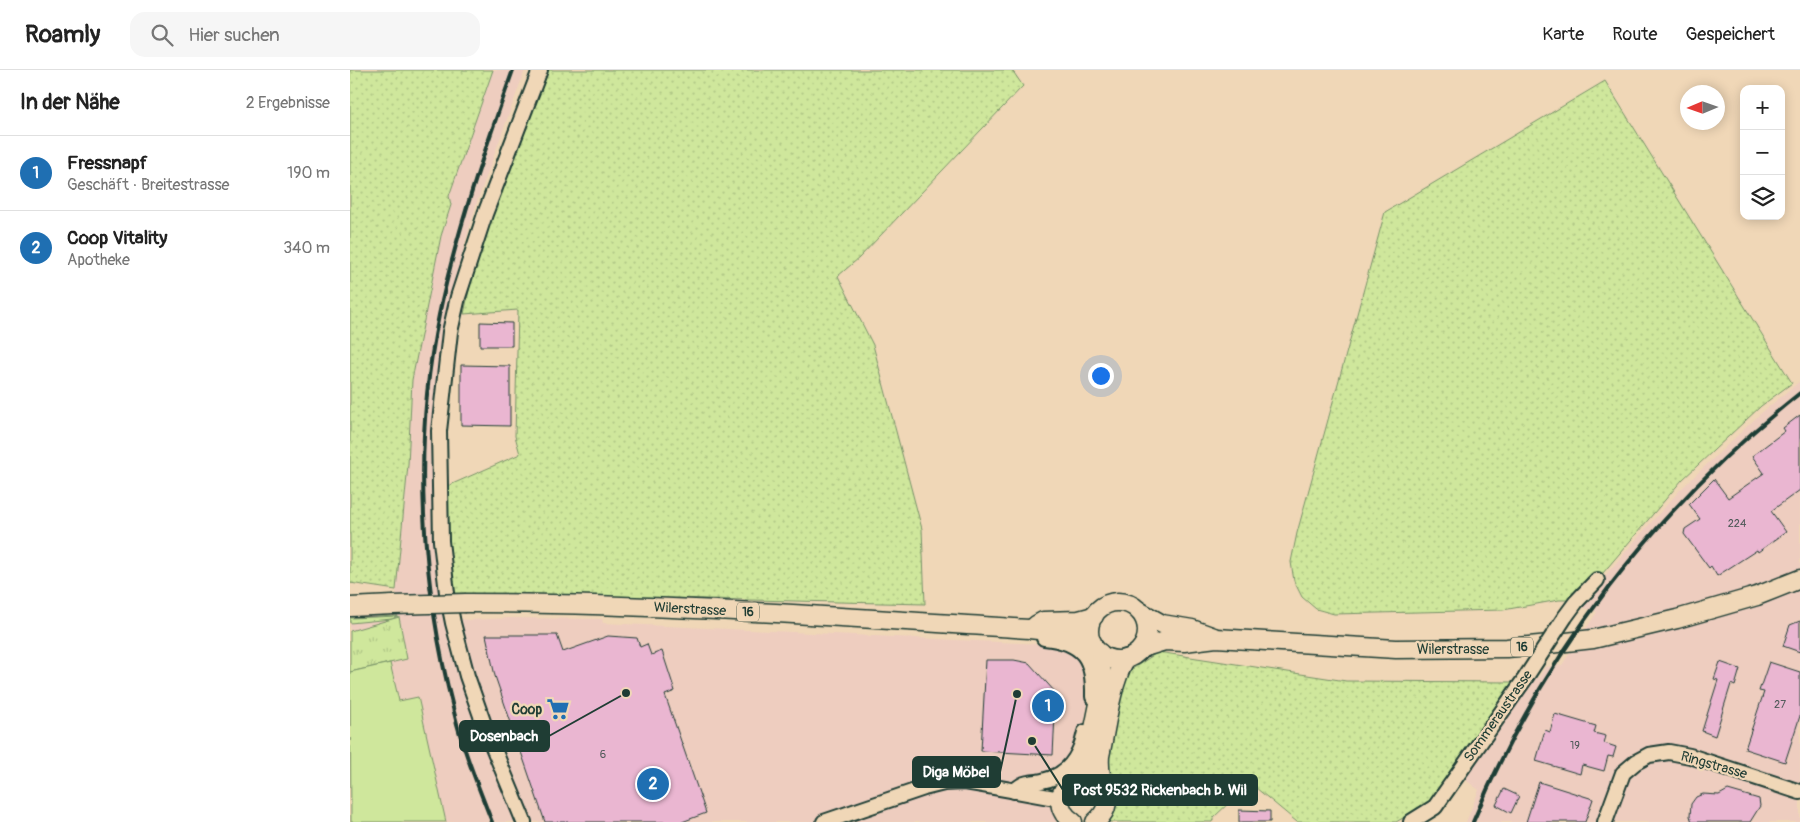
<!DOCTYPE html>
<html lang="de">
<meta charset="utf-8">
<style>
:root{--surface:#fff;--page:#f6f6f6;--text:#222;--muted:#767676;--line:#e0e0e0;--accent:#1f6fb2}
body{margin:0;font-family:Pangolin,sans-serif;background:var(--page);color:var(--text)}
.controls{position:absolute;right:15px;top:15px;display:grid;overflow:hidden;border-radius:10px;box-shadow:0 2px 12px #0003}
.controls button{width:45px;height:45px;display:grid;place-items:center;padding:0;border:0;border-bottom:1px solid var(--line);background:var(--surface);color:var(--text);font:25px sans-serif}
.compass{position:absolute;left:1330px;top:15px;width:45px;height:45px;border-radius:50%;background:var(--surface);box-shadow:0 2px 12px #0003;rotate:268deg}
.you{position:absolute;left:750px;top:305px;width:18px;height:18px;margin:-12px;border:4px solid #fff;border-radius:50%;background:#1a73e8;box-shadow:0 0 0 8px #1a73e833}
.badge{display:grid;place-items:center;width:32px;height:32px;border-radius:50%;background:var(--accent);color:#fff;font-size:16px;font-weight:700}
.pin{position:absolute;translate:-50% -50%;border:2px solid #fff;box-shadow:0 1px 5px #0006}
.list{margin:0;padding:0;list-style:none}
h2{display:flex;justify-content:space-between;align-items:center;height:65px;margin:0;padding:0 20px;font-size:21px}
h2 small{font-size:16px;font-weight:400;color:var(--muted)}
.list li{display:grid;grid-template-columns:32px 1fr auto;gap:15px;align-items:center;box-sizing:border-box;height:75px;padding:0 20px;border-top:1px solid var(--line)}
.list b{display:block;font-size:19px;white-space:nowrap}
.list p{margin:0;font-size:16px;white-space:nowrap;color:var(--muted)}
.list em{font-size:16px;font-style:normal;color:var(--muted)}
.icon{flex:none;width:28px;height:28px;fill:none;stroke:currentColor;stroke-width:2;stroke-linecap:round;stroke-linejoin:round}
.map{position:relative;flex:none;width:1450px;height:752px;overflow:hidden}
header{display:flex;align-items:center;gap:30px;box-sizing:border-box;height:70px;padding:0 25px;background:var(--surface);border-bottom:1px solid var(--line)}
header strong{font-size:24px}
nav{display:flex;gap:28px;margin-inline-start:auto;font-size:18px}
.search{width:350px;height:45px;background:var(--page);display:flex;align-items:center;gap:12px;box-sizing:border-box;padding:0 18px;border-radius:15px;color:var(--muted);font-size:19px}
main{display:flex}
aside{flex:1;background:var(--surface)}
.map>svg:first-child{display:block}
.built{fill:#eecdbf}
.grass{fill:url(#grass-dots);stroke:#779268}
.forest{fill:url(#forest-firs);stroke:#779268}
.park{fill:url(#park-tufts);stroke:#779268}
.pitch{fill:#cfe79c;stroke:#779268}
.building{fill:#eab6d1;stroke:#1f3d34}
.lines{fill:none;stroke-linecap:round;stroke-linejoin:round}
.minor-casing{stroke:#1f3d34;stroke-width:18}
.major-casing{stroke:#1f3d34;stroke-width:21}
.minor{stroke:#f0d7b7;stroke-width:14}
.major{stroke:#f0d7b7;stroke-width:18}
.rail{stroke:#1f3d34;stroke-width:4}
.minor-bridge-casing{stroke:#1f3d34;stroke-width:18;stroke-linecap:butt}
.major-bridge-casing{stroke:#1f3d34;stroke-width:21;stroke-linecap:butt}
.minor-bridge{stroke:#f0d7b7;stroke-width:14}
.major-bridge{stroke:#f0d7b7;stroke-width:18}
.labels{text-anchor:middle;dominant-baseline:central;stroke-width:4.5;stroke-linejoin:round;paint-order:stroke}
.number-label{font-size:11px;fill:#525b5b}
.shield{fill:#f0d7b7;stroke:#5e6b5b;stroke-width:1}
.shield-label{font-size:12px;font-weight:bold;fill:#1f3d34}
.street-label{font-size:14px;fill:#1f3d34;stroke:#f0d7b7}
.poi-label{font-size:14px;font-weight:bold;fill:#1f3d34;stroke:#f0d7b7;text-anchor:end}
.leader{fill:none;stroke:#1f3d34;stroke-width:2}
.callout-dot{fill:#1f3d34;stroke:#f0d7b7;stroke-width:2}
.callout{fill:#1f3d34;stroke:#1f3d34;stroke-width:2}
.callout-label{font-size:15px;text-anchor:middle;font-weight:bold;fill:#fff}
</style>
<header>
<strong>Roamly</strong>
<div class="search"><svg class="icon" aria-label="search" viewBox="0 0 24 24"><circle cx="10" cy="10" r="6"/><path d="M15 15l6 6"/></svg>Hier suchen</div>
<nav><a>Karte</a><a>Route</a><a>Gespeichert</a></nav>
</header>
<main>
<aside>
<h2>In der Nähe<small>2 Ergebnisse</small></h2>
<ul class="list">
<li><span class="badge">1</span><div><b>Fressnapf</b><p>Geschäft · Breitestrasse</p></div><em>190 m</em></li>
<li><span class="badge">2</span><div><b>Coop Vitality</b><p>Apotheke</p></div><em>340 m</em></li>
</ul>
</aside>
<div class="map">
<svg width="1450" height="752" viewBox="0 0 1450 752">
<defs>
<pattern id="grass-dots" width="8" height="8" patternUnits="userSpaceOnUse" patternTransform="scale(1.25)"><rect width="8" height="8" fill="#cfe79c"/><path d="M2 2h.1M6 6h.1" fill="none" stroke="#b1c787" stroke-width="1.8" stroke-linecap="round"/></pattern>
<pattern id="forest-firs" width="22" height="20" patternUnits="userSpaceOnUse" patternTransform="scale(1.25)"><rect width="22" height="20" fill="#cfe79c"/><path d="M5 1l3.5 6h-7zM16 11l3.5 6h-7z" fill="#b1c787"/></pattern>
<pattern id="park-tufts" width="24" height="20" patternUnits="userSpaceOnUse" patternTransform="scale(1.25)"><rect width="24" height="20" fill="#cfe79c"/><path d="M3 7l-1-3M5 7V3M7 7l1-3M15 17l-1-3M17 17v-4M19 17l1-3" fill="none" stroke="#b1c787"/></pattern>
</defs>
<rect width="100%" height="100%" fill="#f0d7b7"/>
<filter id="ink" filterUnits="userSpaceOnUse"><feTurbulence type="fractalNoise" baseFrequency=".02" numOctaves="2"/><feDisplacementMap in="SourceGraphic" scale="10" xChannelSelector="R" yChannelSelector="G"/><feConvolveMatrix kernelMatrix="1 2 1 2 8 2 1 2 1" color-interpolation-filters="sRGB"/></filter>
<g filter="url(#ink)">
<!-- built -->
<g class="built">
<polygon points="143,0 175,0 126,135 112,184 95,262 97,547 119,550 160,548 252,549 253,553 712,575 734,594 741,618 714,752 0,752 0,547 48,545 46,520 58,395 62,310 91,166 101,135 99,126"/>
<polygon points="1450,311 1450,752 1116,752 1129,720 1113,708 1178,613 1189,607 1195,597 1212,595 1247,542 1229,536 1295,459 1331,419 1410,344"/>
</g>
<!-- grass -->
<g class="grass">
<polygon points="0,0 143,0 99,126 101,135 91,166 62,310 58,395 46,520 0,513"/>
<polygon points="190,0 662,0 673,16 509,188 488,206 523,275 572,459 575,534 97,523 91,419 170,384 165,366 168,240 114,244 135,144"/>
<polygon points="1255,11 1442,313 1411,336 1332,410 1247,510 1226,532 1219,530 1209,530 1153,540 984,544 966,539 952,527 944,511 941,492 947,463 1035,142"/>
<polygon points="808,582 996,611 1163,612 1079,733 1046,752 947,752 900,713 864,747 862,752 753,752 756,695 776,603"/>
</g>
<!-- forest -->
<polygon class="forest" points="48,546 42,549 0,553 0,548"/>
<!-- park -->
<polygon class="park" points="49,547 57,589 0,602 0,561"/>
<!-- pitch -->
<polygon class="pitch" points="40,593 49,631 68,627 96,752 1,752 0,602"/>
<!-- building -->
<g class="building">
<polygon points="130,252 162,253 162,276 130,276"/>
<polygon points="111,295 160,296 160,356 111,355"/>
<polygon points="1450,345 1450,420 1421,441 1436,462 1408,482 1407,480 1367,506 1361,496 1359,498 1334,464 1335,459 1350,449 1339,434 1364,409 1378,428 1414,403 1402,386 1435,361 1433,358"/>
<polygon points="1450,551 1450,582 1433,576 1440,555"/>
<polygon points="136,565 207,565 213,582 258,566 287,568 290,577 297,574 301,585 312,581 325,621 315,625 356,743 332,752 195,752 145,606"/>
<polygon points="636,590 664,590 679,593 706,623 703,685 631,681"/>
<polygon points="1370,592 1390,599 1385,616 1381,614 1365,666 1352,661 1368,610 1364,609"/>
<polygon points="1419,592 1450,602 1450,646 1435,692 1395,679 1414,622 1409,621"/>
<polygon points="1205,644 1246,656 1244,663 1256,666 1254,673 1266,677 1263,687 1258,686 1254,701 1232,695 1230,704 1186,691 1195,660 1200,662"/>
<polygon points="1189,712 1243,729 1235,752 1176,752"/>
<polygon points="1154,719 1169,726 1161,743 1146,735"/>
<polygon points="1378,720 1409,729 1410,736 1400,752 1342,752 1340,746 1341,734 1346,727 1353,724 1369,725"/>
<polygon points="889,740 920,741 920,752 889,752"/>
</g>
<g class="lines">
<defs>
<g id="minor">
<polyline points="1215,547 1226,532 1247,510"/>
<path d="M694,568C734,572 744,589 743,627"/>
<path d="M664,721C677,710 677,714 692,711C718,706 730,687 735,662"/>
<polyline points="174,752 136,660 117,606 103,553 97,523 91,471 89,361 100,262 108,227 135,144 190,0"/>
<polyline points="474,752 574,718 594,713 615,712 633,715 710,729"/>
<polyline points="1061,752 1085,737 1174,610"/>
<polyline points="1255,752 1273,703 1286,692 1299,685 1319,682 1340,686 1450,722"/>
</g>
<g id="major">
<circle cx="768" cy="561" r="29"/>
<path d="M116,533C304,533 491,547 679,559L717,563L742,572"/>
<polyline points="0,537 43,535"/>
<polyline points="789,541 812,554 842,559 864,567"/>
<polyline points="686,555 693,551 729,550 744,546"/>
<polyline points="792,578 815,571 834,572 866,568 1046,579 1157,578 1199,574 1243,569 1327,549 1407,526 1450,509"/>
<polyline points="723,710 736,693 742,668 751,624 752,604 750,583"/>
<path d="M755,720C751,709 749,699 750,686C757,653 760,619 775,589"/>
<path d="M723,752C715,747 710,739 710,729C711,723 715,717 720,713C744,693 774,730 745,752"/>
</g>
</defs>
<!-- minor casing -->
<use href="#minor" class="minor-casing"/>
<!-- major casing -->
<use href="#major" class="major-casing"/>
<!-- minor -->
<use href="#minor" class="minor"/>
<!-- major -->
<use href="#major" class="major"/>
<!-- rail -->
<g class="rail">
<path d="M142,752C128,716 113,680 104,642C71,513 62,376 89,245C106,163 135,79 163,0"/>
<path d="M1123,752C1193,584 1307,436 1450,323"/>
</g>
<defs>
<polyline id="minor-bridge" points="1174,610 1215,547"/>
<polyline id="major-bridge" points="43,535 116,533"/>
</defs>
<!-- minor-bridge casing -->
<use href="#minor-bridge" class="minor-bridge-casing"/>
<!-- major-bridge casing -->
<use href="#major-bridge" class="major-bridge-casing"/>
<!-- minor-bridge -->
<use href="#minor-bridge" class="minor-bridge"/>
<!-- major-bridge -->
<use href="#major-bridge" class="major-bridge"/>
</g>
</g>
<!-- icons -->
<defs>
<symbol id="supermarket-bare" viewBox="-9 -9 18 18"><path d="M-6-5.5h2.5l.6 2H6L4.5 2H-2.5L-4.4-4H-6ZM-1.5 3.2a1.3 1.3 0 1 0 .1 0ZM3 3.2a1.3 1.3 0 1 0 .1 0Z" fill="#1f6fb2" stroke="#f0d7b7" stroke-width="2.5" paint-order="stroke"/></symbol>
</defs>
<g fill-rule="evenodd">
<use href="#supermarket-bare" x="192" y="623" width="32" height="32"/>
</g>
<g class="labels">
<!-- number labels -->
<g class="number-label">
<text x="1387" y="453">224</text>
<text x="1430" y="634">27</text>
<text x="1225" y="675">19</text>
<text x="253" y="684">6</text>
</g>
<!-- shield labels -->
<g class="shield">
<rect x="387" y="532.5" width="22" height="19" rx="4"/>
<rect x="1161" y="567.5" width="22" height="19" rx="4"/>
</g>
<g class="shield-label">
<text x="398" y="542">16</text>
<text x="1172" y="577">16</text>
</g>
<!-- street labels -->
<g class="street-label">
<text transform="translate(340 539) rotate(3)">Wilerstrasse</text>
<text x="1103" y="579">Wilerstrasse</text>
<text transform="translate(1148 646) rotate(-55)">Sommeraustrasse</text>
<text transform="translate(1364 695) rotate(16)">Ringstrasse</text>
</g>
<!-- poi labels -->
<g class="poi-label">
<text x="192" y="639">Coop</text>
</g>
</g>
<!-- callouts -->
<path class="leader" d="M276 623L199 666M667 624L650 702M682 671L713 720"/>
<g class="callout-dot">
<circle cx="276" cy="623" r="5"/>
<circle cx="667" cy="624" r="5"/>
<circle cx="682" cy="671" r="5"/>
</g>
<g class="callout">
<rect x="110" y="651" width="89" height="30" rx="5"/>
<rect x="563" y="687" width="87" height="30" rx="5"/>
<rect x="713" y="705" width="194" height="30" rx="5"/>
</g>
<g class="callout-label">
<text x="154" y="671">Dosenbach</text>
<text x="606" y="707">Diga Möbel</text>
<text x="810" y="725">Post 9532 Rickenbach b. Wil</text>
</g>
</svg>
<div class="controls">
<button>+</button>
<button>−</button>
<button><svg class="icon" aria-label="layers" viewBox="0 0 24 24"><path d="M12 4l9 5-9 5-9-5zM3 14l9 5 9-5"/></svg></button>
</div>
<svg class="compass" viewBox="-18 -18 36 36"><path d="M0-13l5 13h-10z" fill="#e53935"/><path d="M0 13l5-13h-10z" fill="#767676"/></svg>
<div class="you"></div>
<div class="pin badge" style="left:698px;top:636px">1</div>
<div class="pin badge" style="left:303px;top:714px">2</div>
</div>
</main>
